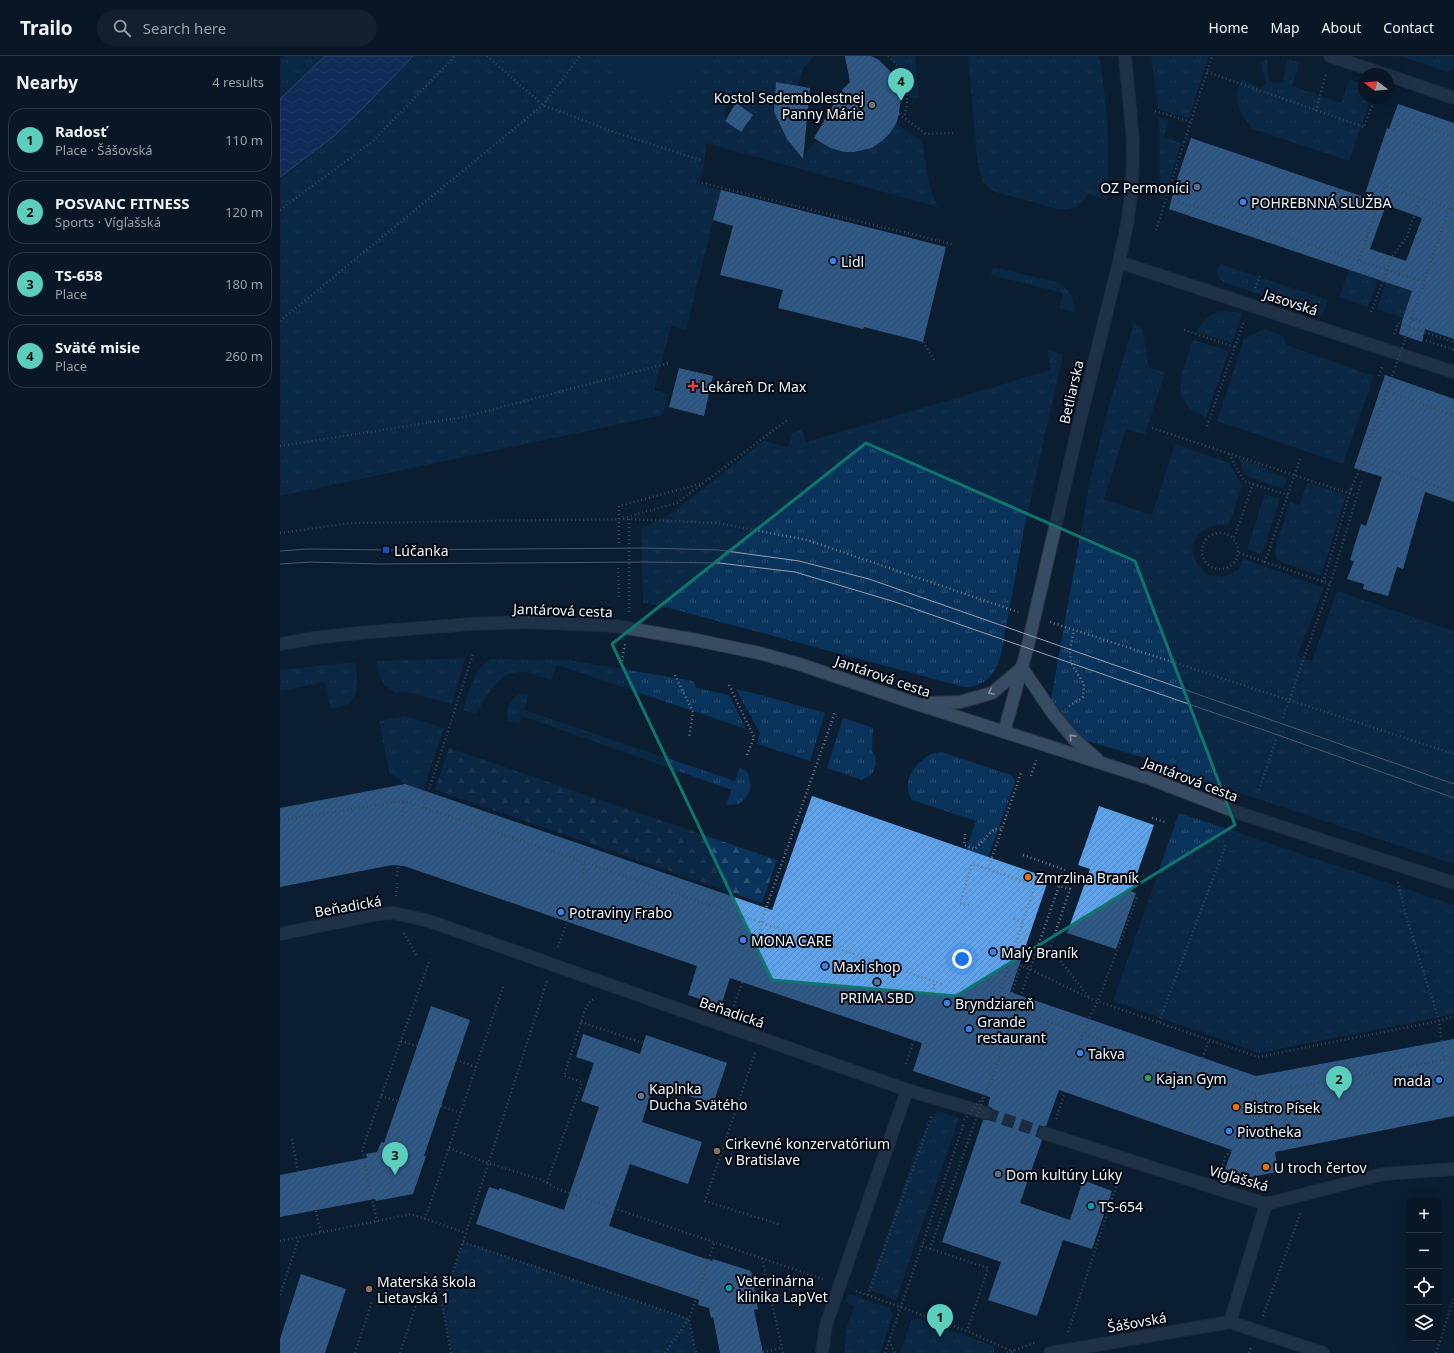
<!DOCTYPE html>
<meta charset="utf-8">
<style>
:root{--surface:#081626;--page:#111f2e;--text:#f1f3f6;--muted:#989fa7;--line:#293543;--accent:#5bcebc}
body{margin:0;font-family:"Noto Sans",sans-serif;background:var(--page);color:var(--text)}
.controls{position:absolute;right:12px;bottom:12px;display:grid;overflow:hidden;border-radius:8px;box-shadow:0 4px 16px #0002}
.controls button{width:36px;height:36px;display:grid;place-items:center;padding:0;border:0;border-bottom:1px solid var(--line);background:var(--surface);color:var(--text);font:20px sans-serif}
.compass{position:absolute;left:1078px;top:12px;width:36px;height:36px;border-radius:50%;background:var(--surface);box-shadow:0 4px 16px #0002;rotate:286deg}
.you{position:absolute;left:682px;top:903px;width:14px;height:14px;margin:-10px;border:3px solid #fff;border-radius:50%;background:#1a73e8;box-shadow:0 0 0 6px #1a73e833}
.badge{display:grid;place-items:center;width:26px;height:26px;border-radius:50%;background:var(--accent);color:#111;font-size:13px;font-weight:700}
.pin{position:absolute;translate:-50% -33px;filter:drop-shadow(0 1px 2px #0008)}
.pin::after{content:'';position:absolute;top:21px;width:14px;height:12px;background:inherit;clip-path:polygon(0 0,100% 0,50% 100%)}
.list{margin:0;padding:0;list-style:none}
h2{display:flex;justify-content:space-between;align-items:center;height:52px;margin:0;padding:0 16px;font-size:17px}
h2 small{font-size:13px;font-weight:400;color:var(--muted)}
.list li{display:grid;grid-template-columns:26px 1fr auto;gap:12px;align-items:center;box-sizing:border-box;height:64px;margin:0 8px 8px;padding:0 8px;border:1px solid var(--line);border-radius:16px}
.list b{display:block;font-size:15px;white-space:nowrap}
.list p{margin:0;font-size:13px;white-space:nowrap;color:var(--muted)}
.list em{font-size:13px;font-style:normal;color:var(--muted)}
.icon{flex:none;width:22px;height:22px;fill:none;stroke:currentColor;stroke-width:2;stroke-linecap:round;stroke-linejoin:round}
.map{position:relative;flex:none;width:1174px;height:1297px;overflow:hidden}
header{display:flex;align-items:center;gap:24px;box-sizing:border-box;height:56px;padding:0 20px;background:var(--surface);border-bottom:1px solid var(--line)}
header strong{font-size:19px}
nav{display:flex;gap:22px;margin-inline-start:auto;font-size:14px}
.search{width:280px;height:36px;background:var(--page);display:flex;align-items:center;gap:10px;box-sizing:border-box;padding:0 14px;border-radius:22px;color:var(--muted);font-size:15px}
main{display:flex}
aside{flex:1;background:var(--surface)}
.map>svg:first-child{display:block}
.grass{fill:url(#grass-tufts);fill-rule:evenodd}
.forest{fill:url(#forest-firs)}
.garden{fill:#09335a}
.water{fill:url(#water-waves);stroke:#5774a9}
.building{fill:url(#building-hatch);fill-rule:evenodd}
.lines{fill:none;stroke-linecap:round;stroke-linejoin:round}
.minor-tunnel{stroke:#2d3e50;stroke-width:12;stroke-dasharray:12 6;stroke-linecap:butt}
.minor-casing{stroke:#2f3747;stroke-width:14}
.tertiary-casing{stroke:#2f3747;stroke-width:14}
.path{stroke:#6c7b8a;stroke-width:2.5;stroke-dasharray:1 3;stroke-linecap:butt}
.minor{stroke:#374b62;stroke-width:12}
.tertiary{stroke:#374b62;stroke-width:12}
.tram{stroke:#96a2af;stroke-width:1}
.path-bridge{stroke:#6c7b8a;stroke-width:2.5;stroke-dasharray:1 3;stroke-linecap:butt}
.oneway{stroke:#808fa0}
.marked{fill:none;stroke:#0f766e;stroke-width:3;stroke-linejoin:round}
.worship-dot{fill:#6b7280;stroke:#030811;stroke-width:1.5}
.service-dot{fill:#5c6f8a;stroke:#030811;stroke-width:1.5}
.shop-dot{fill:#3f7fe0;stroke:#030811;stroke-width:1.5}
.health-dot{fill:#e0444e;stroke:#030811;stroke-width:1.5}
.transit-dot{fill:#1a4fb4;stroke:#030811;stroke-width:1.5}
.food-dot{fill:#e8710a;stroke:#030811;stroke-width:1.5}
.leisure-dot{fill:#2e9e5b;stroke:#030811;stroke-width:1.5}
.education-dot{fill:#8d6e63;stroke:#030811;stroke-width:1.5}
.culture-dot{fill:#0f9aa8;stroke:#030811;stroke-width:1.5}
.labels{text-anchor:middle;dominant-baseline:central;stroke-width:4;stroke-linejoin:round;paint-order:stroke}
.poi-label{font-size:14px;fill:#edf5fd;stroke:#030811;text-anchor:start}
.street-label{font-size:14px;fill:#edf5fd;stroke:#030811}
</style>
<header>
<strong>Trailo</strong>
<div class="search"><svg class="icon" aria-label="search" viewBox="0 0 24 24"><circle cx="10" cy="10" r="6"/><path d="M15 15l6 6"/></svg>Search here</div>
<nav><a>Home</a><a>Map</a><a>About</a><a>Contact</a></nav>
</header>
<main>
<aside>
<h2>Nearby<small>4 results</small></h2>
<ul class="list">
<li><span class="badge">1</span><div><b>Radosť</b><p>Place · Šášovská</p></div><em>110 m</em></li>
<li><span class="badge">2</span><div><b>POSVANC FITNESS</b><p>Sports · Vígľašská</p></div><em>120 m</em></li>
<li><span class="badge">3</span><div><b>TS-658</b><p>Place</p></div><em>180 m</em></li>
<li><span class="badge">4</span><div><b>Sväté misie</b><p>Place</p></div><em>260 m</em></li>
</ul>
</aside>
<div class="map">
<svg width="1174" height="1297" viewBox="0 0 1174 1297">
<defs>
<pattern id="grass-tufts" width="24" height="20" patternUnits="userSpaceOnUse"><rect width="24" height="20" fill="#09335a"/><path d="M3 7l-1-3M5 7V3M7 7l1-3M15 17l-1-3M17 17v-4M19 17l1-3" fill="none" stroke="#2d5173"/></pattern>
<pattern id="forest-firs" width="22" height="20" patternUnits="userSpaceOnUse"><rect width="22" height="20" fill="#09335a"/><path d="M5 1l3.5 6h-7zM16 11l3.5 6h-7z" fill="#2d5173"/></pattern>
<pattern id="water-waves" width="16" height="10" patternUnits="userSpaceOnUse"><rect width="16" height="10" fill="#173c85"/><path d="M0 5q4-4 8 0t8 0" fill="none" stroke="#395997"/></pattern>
<pattern id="building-hatch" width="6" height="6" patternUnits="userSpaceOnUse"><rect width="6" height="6" fill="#5ea2ec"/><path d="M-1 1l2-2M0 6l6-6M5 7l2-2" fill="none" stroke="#5788bc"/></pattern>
</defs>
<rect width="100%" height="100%" fill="#0b1e32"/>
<!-- grass -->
<g class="grass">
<polygon points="4,0 45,0 0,43 0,3"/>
<path d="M133,0H534L524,12L517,30L496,26C492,57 501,79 523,100L537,84C541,86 546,90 550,92C576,104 603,90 616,68L642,84L650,132L658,151L426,87L424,110L419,128L441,134L406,274L391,270L374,334L388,338L383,359L0,440V121L54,80L85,50ZM451,44L473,59L461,76L445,65L444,57Z"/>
<path d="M610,0H635L639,42H630C628,26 623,12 610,0Z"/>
<path d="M688,0H819C828,48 830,95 827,144L808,138C801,152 792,154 777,153L716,136L710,133L702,124L697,103Z"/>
<polygon points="871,0 929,0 909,62 878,53"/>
<polygon points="1121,0 1174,0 1174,12 1167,16"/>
<path d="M987,3L989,26L1003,27L1007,3L1020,6L1012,30L1061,47L1069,23L1084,28V42H1091L1069,105L973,73C965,63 956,52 957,38C957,34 960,28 962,23L981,32L987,27L980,6Z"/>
<polygon points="878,61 889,64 884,81 901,87 884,143 880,143 879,76"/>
<polygon points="940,208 1048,244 1042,260 943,226 939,222 936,215"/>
<path d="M713,211L779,227C790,234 794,243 795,256L779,252L783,237L711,219Z"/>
<polygon points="1069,214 1098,224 1088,251 1059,241"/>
<polygon points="1106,226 1132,235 1123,262 1097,253"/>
<path d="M940,255L962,257L952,287L916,276C922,266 928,259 940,255Z"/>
<path d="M854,267L861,271L863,275L864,283L869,311L885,317L865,378L846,373L824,443L872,459L895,388L949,407L962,429L949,469C897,465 907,525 944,520C948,519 954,517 958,514C960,511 962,506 964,503L1044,532L1017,600L1032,605L1057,535L1174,575V808L894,715L885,708L781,677L772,667L769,655L810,424L828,353Z"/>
<polygon points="985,273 1003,280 1006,289 1094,320 1063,408 937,365 964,283"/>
<polygon points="913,284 949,295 926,361 909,353 900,336 901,319"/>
<path d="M767,294L783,299L745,468L721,598C717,617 704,632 684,631L378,549L363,547L361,473L392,457L484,385L508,391L513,377L522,373L526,386L771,314Z"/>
<polygon points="959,402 987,412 986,415 1008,422 1003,433 964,419"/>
<polygon points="1027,426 1066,439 1041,520 997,504 994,496 1010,446 1020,449"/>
<polygon points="985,438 1000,443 982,498 967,493"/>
<polygon points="185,602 172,648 127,636 115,636 104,629 98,617 96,605"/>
<path d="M211,603L289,604L413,625L417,632L449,639L466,673L277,609L271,624C263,622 255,619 248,617C221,609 207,640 196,658L183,654C189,636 193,613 211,603Z"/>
<path d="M75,606C77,619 81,639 68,648C63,651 55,651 50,652L45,626L0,635V614Z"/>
<polygon points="456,633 485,640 545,657 530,705 477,688 480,677"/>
<path d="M239,638H249L244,654L455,725L460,711L468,717C472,733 472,736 459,748L446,749L452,734L242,660L239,668L228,665C225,654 229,644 239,638Z"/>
<polygon points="125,660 164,672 143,734 125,728 109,716 99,665"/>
<polygon points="563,662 593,672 592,695 595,699 596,708 592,718 582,724 547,712"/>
<path d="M661,696L731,719L734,722L735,727L708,801L686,794L696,765L632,744C621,727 633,709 649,699C652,697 657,697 661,696Z"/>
<polygon points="899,757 1174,849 1174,958 979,997 833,945"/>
<polygon points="657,1055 679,1062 616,1244 588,1233 639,1086"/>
<polygon points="183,1186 409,1263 416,1297 172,1297 162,1248"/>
<polygon points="569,1238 610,1252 613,1259 600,1297 564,1297 567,1271 574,1250 565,1246"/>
<polygon points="636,1262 714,1290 714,1297 620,1297 631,1265"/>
</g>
<!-- forest -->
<polygon class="forest" points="169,692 497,804 482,847 155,734"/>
<!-- garden -->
<polygon class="garden" points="340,0 420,0 388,48 332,13"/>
<!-- water -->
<polygon class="water" points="45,0 133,0 85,50 54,80 0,121 0,43"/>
<!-- building -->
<g class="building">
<polygon points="565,0 591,0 599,4 612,17 617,27 621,39 619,58 616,68 610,77 603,84 592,92 574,96 564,96 550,92 534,82 563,33 570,26"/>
<polygon points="496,26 530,32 523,103 507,83 494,56"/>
<polygon points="456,47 473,59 461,76 445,65"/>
<path d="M1118,48L1174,67V283L1145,273L1142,286L1119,278L1123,262L1132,235L889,153L895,129L911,82L1084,141L1107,72L1109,73ZM1106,149L1142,162L1126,205L1090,193Z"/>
<polygon points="441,134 666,191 643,286 584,271 583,273 498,252 503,234 440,219 453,170 433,164"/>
<polygon points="399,312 433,320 424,360 389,351"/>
<polygon points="1105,319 1174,343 1174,446 1145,436 1123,513 1117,511 1108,540 1083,533 1084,528 1067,523 1074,505 1070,504 1081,468 1086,470 1102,421 1074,412"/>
<polygon points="125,728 492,854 532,740 769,822 730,936 976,1020 1174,983 1174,1060 995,1096 998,1116 971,1121 945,1113 952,1094 779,1034 766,1070 762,1070 757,1074 757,1079 762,1084 740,1147 790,1164 803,1124 832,1135 812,1193 783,1184 757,1260 708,1244 721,1206 662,1186 703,1064 707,1064 711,1063 713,1056 712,1052 708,1050 710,1041 633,1015 642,987 450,922 441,950 408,939 417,910 124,810 112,809 0,831 0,752"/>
<polygon points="819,750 874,769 851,835 856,837 836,893 787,877 810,813 798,809"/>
<polygon points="151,950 190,964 144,1100 146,1100 133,1138 96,1145 95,1143 0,1161 0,1119 87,1102 86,1098 97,1096 101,1086 104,1087"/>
<polygon points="303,978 360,998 366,979 447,1007 433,1048 374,1028 362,1066 422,1086 408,1128 350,1108 329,1170 432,1205 433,1203 471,1215 478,1253 474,1254 483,1297 440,1297 433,1261 431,1262 429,1252 418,1249 419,1244 196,1168 209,1131 219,1134 219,1132 284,1154 319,1051 301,1045 314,1007 296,1001"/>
<polygon points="21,1218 66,1233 45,1297 0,1297 0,1283"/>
</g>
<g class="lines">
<!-- minor-tunnel -->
<polyline class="minor-tunnel" points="706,1057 764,1077"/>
<defs>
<g id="minor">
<polyline points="1050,0 1104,18"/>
<polyline points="1108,19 1174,42"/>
<polyline points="839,206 1174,316"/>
<polyline points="0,878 99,858 114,857 149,865 627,1034 706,1057"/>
<polyline points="764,1077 986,1148 1103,1118 1174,1113"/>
<polyline points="950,1266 986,1148"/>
<polyline points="542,1297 546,1269 627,1034"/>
<polyline points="770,1297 950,1266 1043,1297"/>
</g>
<g id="tertiary">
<polyline points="0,588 34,582 78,577 191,568 247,566 336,570 416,584 479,597 519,608 634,647 868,722 956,756 1174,827"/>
<polyline points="742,612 774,659 794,683 817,703"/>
<polyline points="647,647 680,646 712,637 742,612"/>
<polyline points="724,676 747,593 798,372 839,206 848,164 852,126 853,84 845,0"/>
</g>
</defs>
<!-- minor casing -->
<use href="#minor" class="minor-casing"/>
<!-- tertiary casing -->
<use href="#tertiary" class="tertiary-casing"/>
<!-- path -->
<g class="path">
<polyline points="207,0 263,49 334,76 423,105"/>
<path d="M608,0C627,17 631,37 624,61"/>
<polyline points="927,16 1084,71 1095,42"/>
<polyline points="875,55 911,66"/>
<polyline points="1036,55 1046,17"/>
<polyline points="619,58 646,78 673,77"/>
<polyline points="1114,74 1119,62 1174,81"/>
<polyline points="1098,123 1105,130 1174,154"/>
<polyline points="422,127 672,188"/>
<polyline points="901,131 897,145 1144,226"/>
<polyline points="0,154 93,85 175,0"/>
<polyline points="876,174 932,0"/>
<polyline points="1079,204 1105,130"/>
<polyline points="975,232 980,219"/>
<polyline points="1091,256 1112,201 1127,181 1140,142"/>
<polyline points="1132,262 1147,268"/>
<polyline points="0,265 263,49 300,0"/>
<polyline points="904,274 955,291"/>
<polyline points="1114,278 1118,267 1174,286"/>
<polyline points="1127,278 1174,294"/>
<polyline points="1125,282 1169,152"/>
<polyline points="643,286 655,305"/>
<polyline points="1099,320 1102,311"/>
<polyline points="1107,335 1114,314"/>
<polyline points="1174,360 1107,335 1083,405 1174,436"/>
<polyline points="927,370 964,265"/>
<polyline points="872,372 1077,440"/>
<polyline points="0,390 184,361 389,307"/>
<polyline points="949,398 964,425 973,428 954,482"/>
<polyline points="1020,403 985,506 1050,528"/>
<polyline points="973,428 1008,439"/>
<polyline points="1071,433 1083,405"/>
<polyline points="343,462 397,447 507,364"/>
<circle cx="940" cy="495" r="18"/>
<polyline points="0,477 71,467 349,463 437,467 527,484 738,556"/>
<polyline points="339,487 339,450 420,428"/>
<polyline points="959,497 985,506"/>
<polyline points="338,512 339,542"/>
<polyline points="349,556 349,463"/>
<polyline points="770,566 1174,698"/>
<polyline points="341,609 345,588"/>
<polyline points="395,619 413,656 409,682"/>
<polyline points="449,629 474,681 466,701"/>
<polyline points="789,650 803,641 804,628 791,607 790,593 794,574"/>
<polyline points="1003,662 1050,528 1082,424"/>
<polyline points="751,720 756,704"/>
<polyline points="979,734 996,684"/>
<polyline points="143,752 193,598"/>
<polyline points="122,760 124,745"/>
<polyline points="872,762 885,766"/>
<polyline points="0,764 124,745 662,928"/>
<polyline points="685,778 684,789 695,793 714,773 722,773"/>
<polyline points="743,799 785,814"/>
<polyline points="708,813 741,717"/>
<polyline points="303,817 305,807"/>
<polyline points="117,820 118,810"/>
<polyline points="1118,826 1126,860 1159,965 1164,1003"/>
<polyline points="116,840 117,827"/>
<polyline points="689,849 680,847 692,808 755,829 716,948"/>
<polyline points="734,863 743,866"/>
<polyline points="124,877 136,899"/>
<polyline points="480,878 481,868 486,852 555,656"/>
<polyline points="278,891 287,866"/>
<polyline points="652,937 655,926"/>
<polyline points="707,944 976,1038 1174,1002"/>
<polyline points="454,950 462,926"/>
<polyline points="727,952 741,909 811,943 978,1001 1159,965 1174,960"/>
<polyline points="301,966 363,987"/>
<polyline points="879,966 946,788"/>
<polyline points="121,985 137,990"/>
<polyline points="800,988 809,962 818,945 858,839"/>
<polyline points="761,993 769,966"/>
<polyline points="475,997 425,1145 501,1169"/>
<polyline points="176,1004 196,1011"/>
<polyline points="626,1008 634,984"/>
<polyline points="917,1017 929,984"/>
<polyline points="706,1039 779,830 790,833 770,892 809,941"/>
<polyline points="101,1040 118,1045"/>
<polyline points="975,1046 976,1038"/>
<polyline points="161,1050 181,1057"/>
<polyline points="776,1063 785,1036"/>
<polyline points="12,1083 18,1115"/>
<polyline points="169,1092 208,1107 262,1124 277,1133 543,1223"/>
<polyline points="941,1117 945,1101 952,1094"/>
<polyline points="267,1127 302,1026 284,1020 304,957 308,947 316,942"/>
<polyline points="36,1155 41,1177"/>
<polyline points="145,1163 224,928"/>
<polyline points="97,1166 82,1094 150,903"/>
<polyline points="0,1185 131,1158 186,1177"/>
<polyline points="183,1186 409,1263 416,1297"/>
<polyline points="642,1190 708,1212 687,1275"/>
<polyline points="650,1193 693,1071"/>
<polyline points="482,1202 503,1297"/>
<polyline points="576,1235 687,1275 736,1297"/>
<polyline points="0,1239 19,1182"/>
<polyline points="588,1239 652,1059"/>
<polyline points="983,1260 1021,1156"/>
<polyline points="788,1276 840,1119"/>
<polyline points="609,1285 615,1297"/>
<polyline points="483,1296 502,1292"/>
<polyline points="75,1297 92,1245"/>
<polyline points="120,1297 147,1215"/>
<polyline points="171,1297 162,1248 186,1177 267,925"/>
<polyline points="385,1297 409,1263 435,1185"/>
<polyline points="605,1297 684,1067"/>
<polyline points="727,1297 757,1286"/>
<polyline points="969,1297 971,1291"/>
<polyline points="1156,1297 1174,1241"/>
</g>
<!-- minor -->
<use href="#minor" class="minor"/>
<!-- tertiary -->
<use href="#tertiary" class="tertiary"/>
<!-- tram -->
<g class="tram">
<polyline points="0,495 28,493 106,494 367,492 439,494 519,505 589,523 1174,728"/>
<polyline points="0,508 30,506 99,508 366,506 439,507 515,516 612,545 998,679 1174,742"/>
</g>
<!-- path-bridge -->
<g class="path-bridge">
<polyline points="1115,311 1125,284"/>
<polyline points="1043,526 1071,433"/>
<polyline points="684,1064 705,1039"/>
<polyline points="694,1068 704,1041"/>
</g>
</g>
<!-- one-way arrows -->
<defs><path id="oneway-chevron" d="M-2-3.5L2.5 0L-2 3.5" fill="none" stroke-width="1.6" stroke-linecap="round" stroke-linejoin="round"/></defs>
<g class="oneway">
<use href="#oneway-chevron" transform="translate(711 636) rotate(153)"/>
<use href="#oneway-chevron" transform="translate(792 681) rotate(-132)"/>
</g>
<!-- marked area -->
<path d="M0 0H1174V1297H0ZM586,387L855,505L955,769L676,940L492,924L332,588Z" fill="#0b1e32" fill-opacity=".55" fill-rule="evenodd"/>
<path class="marked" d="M586,387L855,505L955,769L676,940L492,924L332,588Z"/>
<!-- markers -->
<g class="worship-dot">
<circle cx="592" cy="49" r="4"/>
<circle cx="361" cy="1040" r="4"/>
</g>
<g class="service-dot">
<circle cx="917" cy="131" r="4"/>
<circle cx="597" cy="926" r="4"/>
<circle cx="718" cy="1118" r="4"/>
</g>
<g class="shop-dot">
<circle cx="963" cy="146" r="4"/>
<circle cx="553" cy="205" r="4"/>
<circle cx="281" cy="856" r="4"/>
<circle cx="463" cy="884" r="4"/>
<circle cx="713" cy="896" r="4"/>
<circle cx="545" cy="910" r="4"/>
<circle cx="667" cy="947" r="4"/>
<circle cx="689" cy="973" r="4"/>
<circle cx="800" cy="997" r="4"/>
<circle cx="1159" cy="1024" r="4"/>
<circle cx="949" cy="1075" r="4"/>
</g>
<path class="health-dot" d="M411 324h4v4h4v4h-4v4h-4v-4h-4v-4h4z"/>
<rect class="transit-dot" x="102" y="490" width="8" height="8" rx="2"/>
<g class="food-dot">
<circle cx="748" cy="821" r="4"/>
<circle cx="956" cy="1051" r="4"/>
<circle cx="986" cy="1111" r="4"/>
</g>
<circle class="leisure-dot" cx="868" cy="1022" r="4"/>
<g class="education-dot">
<circle cx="437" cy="1095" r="4"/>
<circle cx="89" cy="1233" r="4"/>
</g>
<g class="culture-dot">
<circle cx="811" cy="1150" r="4"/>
<circle cx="449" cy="1232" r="4"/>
</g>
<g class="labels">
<!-- poi labels -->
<g class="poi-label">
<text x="584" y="41" text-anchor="end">Kostol Sedembolestnej<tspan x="584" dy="16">Panny Márie</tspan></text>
<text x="909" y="131" text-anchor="end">OZ Permoníci</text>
<text x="971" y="146">POHREBNNÁ SLUŽBA</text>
<text x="561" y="205">Lidl</text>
<text x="421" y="330">Lekáreň Dr. Max</text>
<text x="114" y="494">Lúčanka</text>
<text x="756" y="821">Zmrzlina Braník</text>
<text x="289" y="856">Potraviny Frabo</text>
<text x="471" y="884">MONA CARE</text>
<text x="721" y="896">Malý Braník</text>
<text x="553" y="910">Maxi shop</text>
<text x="597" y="941" text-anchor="middle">PRIMA SBD</text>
<text x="675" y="947">Bryndziareň</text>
<text x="697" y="965">Grande<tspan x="697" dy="16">restaurant</tspan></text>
<text x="808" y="997">Takva</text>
<text x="876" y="1022">Kajan Gym</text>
<text x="1151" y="1024" text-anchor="end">mada</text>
<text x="369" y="1032">Kaplnka<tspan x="369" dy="16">Ducha Svätého</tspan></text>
<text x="964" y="1051">Bistro Písek</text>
<text x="957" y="1075">Pivotheka</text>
<text x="445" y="1087">Cirkevné konzervatórium<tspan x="445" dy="16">v Bratislave</tspan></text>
<text x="994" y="1111">U troch čertov</text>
<text x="726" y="1118">Dom kultúry Lúky</text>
<text x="819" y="1150">TS-654</text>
<text x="457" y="1224">Veterinárna<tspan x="457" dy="16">klinika LapVet</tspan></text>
<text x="97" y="1225">Materská škola<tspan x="97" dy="16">Lietavská 1</tspan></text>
</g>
<!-- street labels -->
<g class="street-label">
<text transform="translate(1011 246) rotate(18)">Jasovská</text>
<text transform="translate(791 336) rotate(-77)">Betliarska</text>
<text transform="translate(283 554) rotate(2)">Jantárová cesta</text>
<text transform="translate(603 620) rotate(19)">Jantárová cesta</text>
<text transform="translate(911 723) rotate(21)">Jantárová cesta</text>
<text transform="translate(68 850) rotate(-10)">Beňadická</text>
<text transform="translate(452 956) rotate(19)">Beňadická</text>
<text transform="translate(959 1122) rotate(16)">Vígľašská</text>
<text transform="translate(857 1266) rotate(-10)">Šášovská</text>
</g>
</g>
</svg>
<div class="controls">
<button>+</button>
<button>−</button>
<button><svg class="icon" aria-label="locate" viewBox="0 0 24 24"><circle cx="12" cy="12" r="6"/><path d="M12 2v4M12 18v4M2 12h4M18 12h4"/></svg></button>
<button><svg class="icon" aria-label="layers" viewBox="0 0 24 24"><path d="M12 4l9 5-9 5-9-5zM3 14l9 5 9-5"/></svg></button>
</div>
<svg class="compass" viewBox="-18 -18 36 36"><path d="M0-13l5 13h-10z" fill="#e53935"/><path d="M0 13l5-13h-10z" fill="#989fa7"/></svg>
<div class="you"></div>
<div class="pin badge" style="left:660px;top:1281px">1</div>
<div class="pin badge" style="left:1059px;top:1043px">2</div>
<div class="pin badge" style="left:115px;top:1119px">3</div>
<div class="pin badge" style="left:621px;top:45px">4</div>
</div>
</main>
